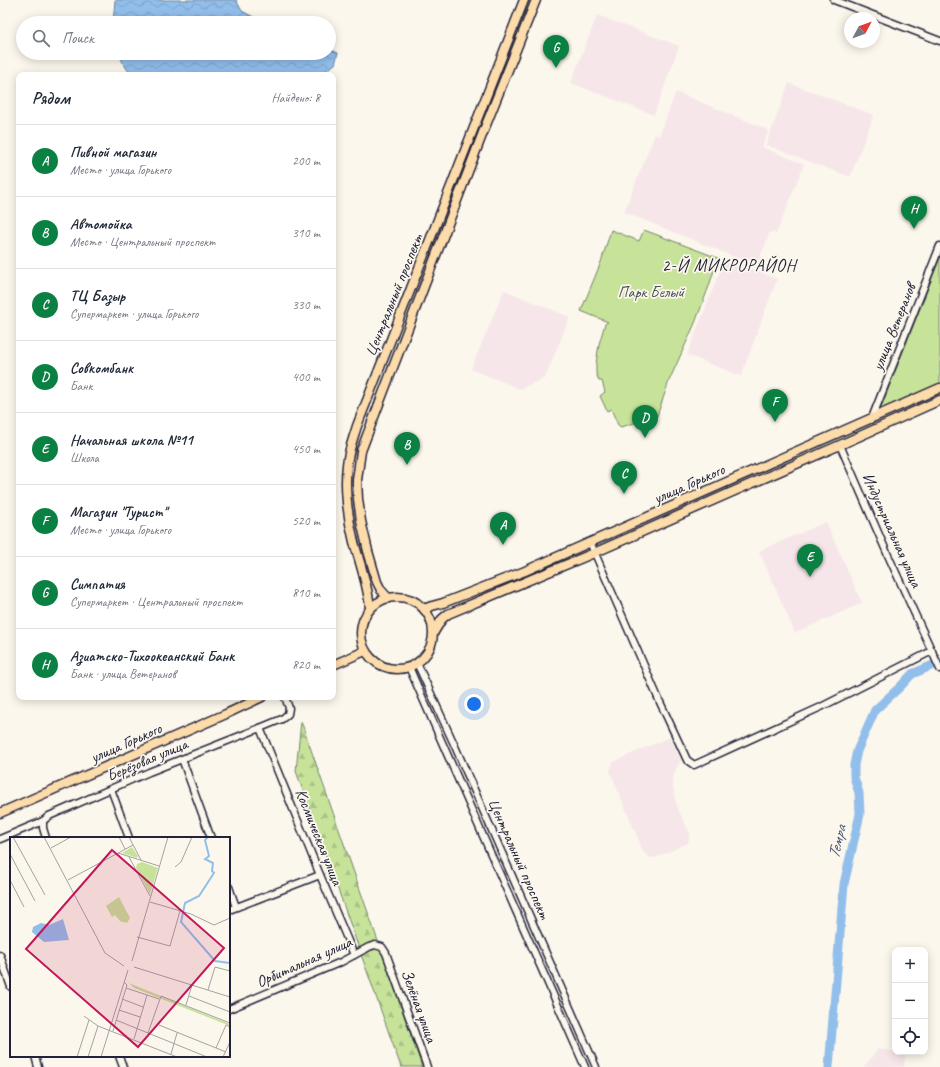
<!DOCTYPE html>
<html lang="ru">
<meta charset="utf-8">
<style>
:root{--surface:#fff;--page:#f2f2f3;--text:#1f2937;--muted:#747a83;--line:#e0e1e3;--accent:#0b8043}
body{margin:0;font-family:Caveat,sans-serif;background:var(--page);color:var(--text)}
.controls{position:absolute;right:12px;bottom:12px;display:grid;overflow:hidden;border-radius:8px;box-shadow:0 2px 10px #0003}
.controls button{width:36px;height:36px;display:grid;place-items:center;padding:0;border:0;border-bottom:1px solid var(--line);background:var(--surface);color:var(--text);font:20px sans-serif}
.compass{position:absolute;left:844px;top:12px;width:36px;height:36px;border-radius:50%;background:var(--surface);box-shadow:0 2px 10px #0003;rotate:49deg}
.you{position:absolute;left:474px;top:704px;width:14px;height:14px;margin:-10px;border:3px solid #fff;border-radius:50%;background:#1a73e8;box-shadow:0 0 0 6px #1a73e833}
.badge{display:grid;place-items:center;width:26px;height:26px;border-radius:50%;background:var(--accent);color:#fff;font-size:13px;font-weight:700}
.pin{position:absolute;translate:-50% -33px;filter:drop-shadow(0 1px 2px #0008)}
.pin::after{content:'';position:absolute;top:21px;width:14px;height:12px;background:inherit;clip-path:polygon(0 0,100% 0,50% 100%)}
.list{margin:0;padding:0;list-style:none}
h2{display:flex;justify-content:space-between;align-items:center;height:52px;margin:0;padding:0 16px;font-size:17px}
h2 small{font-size:13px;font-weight:400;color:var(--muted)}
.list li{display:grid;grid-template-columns:26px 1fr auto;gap:12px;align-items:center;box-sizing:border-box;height:72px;padding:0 16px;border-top:1px solid var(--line)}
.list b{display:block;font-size:15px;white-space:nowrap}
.list p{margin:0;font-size:13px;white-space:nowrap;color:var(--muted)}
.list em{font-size:13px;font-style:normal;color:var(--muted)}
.icon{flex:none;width:22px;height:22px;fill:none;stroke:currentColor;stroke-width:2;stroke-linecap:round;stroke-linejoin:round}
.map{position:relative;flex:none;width:940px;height:1067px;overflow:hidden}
.search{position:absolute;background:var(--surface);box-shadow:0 2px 10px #0003;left:16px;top:16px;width:320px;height:44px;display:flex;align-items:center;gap:10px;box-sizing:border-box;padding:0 14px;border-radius:22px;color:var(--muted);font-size:15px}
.panel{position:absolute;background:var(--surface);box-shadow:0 2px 10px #0003;left:16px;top:72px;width:320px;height:628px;border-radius:8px}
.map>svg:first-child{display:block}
.built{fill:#f6e6ea}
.forest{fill:url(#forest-firs);stroke:#74826a}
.park{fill:#c7e39a;stroke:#74826a}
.water{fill:url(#water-waves);stroke:#6580a5}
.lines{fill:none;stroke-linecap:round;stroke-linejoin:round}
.river{stroke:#92beeb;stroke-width:9}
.minor-casing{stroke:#22223b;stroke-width:9}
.major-casing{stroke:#22223b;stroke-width:11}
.minor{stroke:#fbf7ec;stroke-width:6}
.major{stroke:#fddcac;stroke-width:8}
.labels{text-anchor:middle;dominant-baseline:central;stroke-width:3.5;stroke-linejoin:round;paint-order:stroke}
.park-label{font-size:16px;fill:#4b5253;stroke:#fbf7ec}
.street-label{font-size:16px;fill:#22223b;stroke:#fbf7ec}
.neighbourhood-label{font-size:17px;letter-spacing:1px;fill:#22223b;stroke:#fbf7ec}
.water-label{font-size:17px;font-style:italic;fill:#495979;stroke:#fbf7ec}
.inset-river{fill:none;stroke:#92beeb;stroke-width:2}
.inset-road{fill:none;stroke:#a4a2a5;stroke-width:1}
.view{fill:#c2185b;fill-opacity:0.15;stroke:#c2185b;stroke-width:2}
.inset-edge{fill:none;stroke:#22223b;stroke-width:2}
</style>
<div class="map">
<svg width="940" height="1067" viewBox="0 0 940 1067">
<defs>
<pattern id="forest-firs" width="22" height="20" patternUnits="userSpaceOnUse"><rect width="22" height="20" fill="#c7e39a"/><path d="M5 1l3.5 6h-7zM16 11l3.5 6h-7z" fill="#abc286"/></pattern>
<pattern id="water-waves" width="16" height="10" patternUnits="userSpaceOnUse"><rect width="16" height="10" fill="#92beeb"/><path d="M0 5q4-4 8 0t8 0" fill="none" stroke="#7ea3ca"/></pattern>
</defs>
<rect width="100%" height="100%" fill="#fbf7ec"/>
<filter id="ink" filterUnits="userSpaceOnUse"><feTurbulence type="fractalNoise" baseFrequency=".025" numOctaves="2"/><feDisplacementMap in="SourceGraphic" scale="8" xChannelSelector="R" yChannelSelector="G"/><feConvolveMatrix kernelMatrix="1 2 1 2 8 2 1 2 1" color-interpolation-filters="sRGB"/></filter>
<g filter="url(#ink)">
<!-- built -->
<g class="built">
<polygon points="597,15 679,46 654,115 571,83"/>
<polygon points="789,83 874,115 850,177 766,145"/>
<polygon points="676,92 769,130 762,147 804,164 776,234 770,232 757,266 624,212 655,134 659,136"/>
<polygon points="725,258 777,279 741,376 687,355"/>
<polygon points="504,290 570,317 545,378 520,389 471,369"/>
<polygon points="826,522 862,603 795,633 759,551"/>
<polygon points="670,737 681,761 676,768 673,778 673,787 675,799 678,809 690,834 688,843 655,858 648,857 643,851 610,771 613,762"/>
<polygon points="878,1049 906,1053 904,1067 864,1067"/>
</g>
<!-- forest -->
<polygon class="forest" points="301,721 422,1067 401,1067 296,771"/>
<!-- park -->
<g class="park">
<polygon points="611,230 639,241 644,230 718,258 709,286 695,323 669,381 657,416 621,427 618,425 611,409 607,411 600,396 605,392 602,381 599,381 596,373 596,364 599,344 605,324 608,322 581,311 601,262"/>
<polygon points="940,258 940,384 880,410"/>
</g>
<!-- water -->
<g class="water">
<polygon points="115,0 236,0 242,11 265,23 113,23"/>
<polygon points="329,49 338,53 335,64 320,75 131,75 123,63 119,53 329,53"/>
</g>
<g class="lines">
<!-- river -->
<polyline class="river" points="829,1067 844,884 860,814 859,793 854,777 854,765 857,751 875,710 900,687 912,674 940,662"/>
<defs>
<g id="minor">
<polyline points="834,0 940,41"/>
<polyline points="872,418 940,246"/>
<polyline points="840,445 887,553 940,669"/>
<polyline points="590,542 659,700 687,760 694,765 821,707 932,651"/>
<polyline points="417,663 454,744 596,1067"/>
<polyline points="409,667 501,877 585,1067"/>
<polyline points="260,728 320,875 354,955"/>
<polyline points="182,759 211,838"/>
<polyline points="111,789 129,838"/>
<polyline points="43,821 43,828 46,838"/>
<polyline points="0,839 43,821 49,816 56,813 149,772 260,728 282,719 288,714 289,708 285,697"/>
<polyline points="229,887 236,907"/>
<polyline points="229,910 320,875"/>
<polyline points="0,955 11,987"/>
<polyline points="229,1009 341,962 369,947 375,945 382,947 386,953 427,1067"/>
<polyline points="35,1056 38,1067"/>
<polyline points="119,1056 123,1067"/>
</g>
<g id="major">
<circle cx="397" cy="633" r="36"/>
<polyline points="388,598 381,590 377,582 368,551 361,521 358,499 357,480 361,451 484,130 536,0"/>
<path d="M370,608C368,585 360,564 354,542C348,519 344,489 347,465C348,452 353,439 357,426L524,0"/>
<polyline points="424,609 432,606 443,603 525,571 940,388"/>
<polyline points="434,632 442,619 448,614 594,553 730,493 840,445 940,400"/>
<polyline points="333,665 365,651"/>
<polyline points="0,813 226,714 262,697"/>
</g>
</defs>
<!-- minor casing -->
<use href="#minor" class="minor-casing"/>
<!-- major casing -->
<use href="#major" class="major-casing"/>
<!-- minor -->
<use href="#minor" class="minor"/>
<!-- major -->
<use href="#major" class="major"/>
</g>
</g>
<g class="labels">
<!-- park labels -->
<g class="park-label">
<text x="651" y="292">Парк Белый</text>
</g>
<!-- street labels -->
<g class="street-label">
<text transform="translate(394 295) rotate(-68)">Центральный проспект</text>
<text transform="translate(894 327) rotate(-68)">улица Ветеранов</text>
<text transform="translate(689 484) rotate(-24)">улица Горького</text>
<text transform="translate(892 530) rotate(66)">Индустриальная улица</text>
<text transform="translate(126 743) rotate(-24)">улица Горького</text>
<text transform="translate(147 760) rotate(-23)">Берёзовая улица</text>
<text transform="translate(319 837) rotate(68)">Космическая улица</text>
<text transform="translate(519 859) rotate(66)">Центральный проспект</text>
<text transform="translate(304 962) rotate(-24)">Орбитальная улица</text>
<text transform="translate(419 1006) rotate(70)">Зелёная улица</text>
</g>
<!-- neighbourhood labels -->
<g class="neighbourhood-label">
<text x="729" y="265">2-Й МИКРОРАЙОН</text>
</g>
<!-- water labels -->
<g class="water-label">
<text transform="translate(837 842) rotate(-77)">Темра</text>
</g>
</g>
<!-- overview -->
<g transform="translate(10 837)">
<rect width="220" height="220" fill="#fbf7ec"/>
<path d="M119,146L220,187V189L124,151Z" fill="#c7e39a"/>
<path d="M122,10L128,19L127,21L112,16ZM132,25L148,31L140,57L126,31L127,27ZM109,60L120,81L117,86L110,84L105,78L102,80L96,69Z" fill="#c7e39a"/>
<path d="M53,82L59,103L34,105L22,95L23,90L31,86L39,88Z" fill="#92beeb"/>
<path class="inset-river" d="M198,0L195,3L199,19L195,22L203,26L202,34L204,36L189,59L175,66L171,85L205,124L220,126"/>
<path class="inset-road" d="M3,0L35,58M34,0L95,116L114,129M109,0L115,12M119,0L131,23M41,11L61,0M108,16L149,29M0,17L25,64M119,20L140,59M165,30L171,25L182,0M0,43L14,70M58,43L123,8M140,65L181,77L204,88L220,81M127,100L160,109L170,74M122,124L158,0M124,130L220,160M116,151L149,162M198,153L205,130L220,134M179,159L220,175M112,162L133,170M176,168L182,148M109,173L130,180M74,179L88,189L167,220M106,183L197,220M149,188L216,215M103,194L117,148L114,145M138,196L151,159L220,186M124,202L137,158M206,211L216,188L220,190M161,217L167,196M67,220L79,183M78,220L88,189M91,220L118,133M213,220L220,205"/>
<path class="view" d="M102,13L214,111L128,210L16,112Z"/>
<rect width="220" height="220" class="inset-edge"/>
</g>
</svg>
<div class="controls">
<button>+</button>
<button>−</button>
<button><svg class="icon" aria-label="locate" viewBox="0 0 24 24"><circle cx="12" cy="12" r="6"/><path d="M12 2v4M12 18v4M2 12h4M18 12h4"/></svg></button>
</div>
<svg class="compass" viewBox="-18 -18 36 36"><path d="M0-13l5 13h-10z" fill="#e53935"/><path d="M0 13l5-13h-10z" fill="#747a83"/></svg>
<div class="you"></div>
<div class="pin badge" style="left:503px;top:545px">A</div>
<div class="pin badge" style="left:407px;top:465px">B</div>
<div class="pin badge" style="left:624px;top:494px">C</div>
<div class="pin badge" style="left:645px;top:438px">D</div>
<div class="pin badge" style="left:810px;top:577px">E</div>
<div class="pin badge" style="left:775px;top:422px">F</div>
<div class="pin badge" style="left:556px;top:68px">G</div>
<div class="pin badge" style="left:914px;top:229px">H</div>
<div class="search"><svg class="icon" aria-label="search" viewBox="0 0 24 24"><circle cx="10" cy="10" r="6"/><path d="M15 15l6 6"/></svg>Поиск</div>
<section class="panel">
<h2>Рядом<small>Найдено: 8</small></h2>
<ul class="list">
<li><span class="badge">A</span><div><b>Пивной магазин</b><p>Место · улица Горького</p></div><em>200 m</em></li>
<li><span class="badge">B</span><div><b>Автомойка</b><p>Место · Центральный проспект</p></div><em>310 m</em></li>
<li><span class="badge">C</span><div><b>ТЦ Базыр</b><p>Супермаркет · улица Горького</p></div><em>330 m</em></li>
<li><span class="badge">D</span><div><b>Совкомбанк</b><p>Банк</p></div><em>400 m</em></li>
<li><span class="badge">E</span><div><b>Начальная школа №11</b><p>Школа</p></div><em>450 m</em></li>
<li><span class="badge">F</span><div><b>Магазин &quot;Турист&quot;</b><p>Место · улица Горького</p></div><em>520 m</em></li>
<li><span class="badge">G</span><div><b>Симпатия</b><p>Супермаркет · Центральный проспект</p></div><em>810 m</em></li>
<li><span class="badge">H</span><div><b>Азиатско-Тихоокеанский Банк</b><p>Банк · улица Ветеранов</p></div><em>820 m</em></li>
</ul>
</section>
</div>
